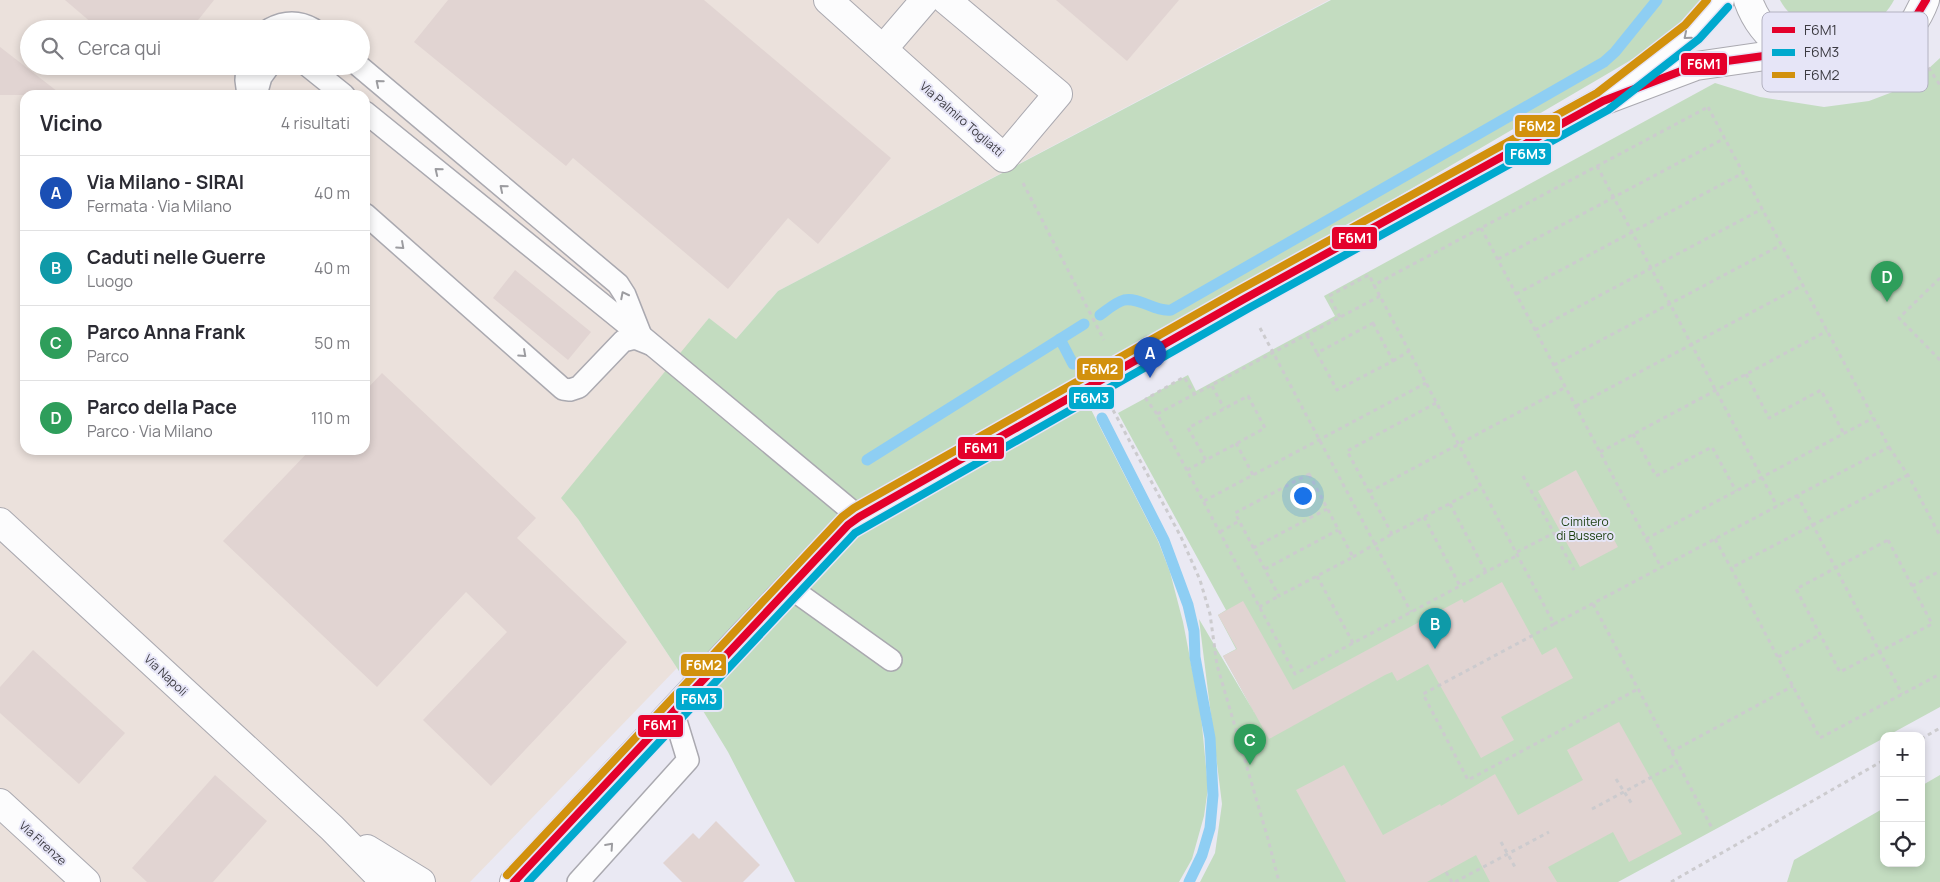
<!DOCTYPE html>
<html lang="it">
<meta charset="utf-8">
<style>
:root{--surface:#fff;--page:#f7f7f7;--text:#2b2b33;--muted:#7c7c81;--line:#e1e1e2;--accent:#111827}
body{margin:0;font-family:Manrope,sans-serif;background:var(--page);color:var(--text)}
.controls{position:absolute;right:15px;bottom:15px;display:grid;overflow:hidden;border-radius:10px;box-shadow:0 2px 8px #0003}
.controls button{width:45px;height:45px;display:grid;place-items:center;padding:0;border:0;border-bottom:1px solid var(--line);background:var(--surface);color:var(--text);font:25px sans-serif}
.you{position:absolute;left:1302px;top:495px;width:18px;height:18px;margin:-12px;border:4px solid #fff;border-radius:50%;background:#1a73e8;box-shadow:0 0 0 8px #1a73e833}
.badge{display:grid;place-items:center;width:32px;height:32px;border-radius:50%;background:var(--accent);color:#fff;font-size:16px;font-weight:700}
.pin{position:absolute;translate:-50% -41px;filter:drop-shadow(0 1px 2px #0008)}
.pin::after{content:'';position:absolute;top:26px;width:18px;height:15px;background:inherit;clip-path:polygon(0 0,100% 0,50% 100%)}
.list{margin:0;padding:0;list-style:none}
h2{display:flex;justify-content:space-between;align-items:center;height:65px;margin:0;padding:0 20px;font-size:21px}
h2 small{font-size:16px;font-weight:400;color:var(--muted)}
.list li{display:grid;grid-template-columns:32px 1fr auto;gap:15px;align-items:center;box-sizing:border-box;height:75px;padding:0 20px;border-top:1px solid var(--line)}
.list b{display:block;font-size:19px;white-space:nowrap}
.list p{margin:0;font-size:16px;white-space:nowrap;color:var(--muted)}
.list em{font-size:16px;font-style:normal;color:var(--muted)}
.icon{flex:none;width:28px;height:28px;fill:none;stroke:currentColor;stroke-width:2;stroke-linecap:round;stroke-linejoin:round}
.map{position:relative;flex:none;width:1940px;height:882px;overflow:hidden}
.search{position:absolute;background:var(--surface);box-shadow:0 2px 8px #0003;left:20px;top:20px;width:350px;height:55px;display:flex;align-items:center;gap:12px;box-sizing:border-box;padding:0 18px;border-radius:28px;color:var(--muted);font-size:19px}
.panel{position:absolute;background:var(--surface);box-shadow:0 2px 8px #0003;left:20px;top:90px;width:350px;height:365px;border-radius:15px}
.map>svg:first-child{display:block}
.industrial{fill:#ebe1dc;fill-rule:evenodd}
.green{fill:#c3dcc0}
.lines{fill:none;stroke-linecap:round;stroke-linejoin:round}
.stream{stroke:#8ecef3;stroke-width:11}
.building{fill:#e1d4d2}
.service-casing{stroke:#aaa9b0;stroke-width:24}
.minor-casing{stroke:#aaa9b0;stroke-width:30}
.tertiary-casing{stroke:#aaa9b0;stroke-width:30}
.path{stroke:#cccbce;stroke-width:3;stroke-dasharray:4 4;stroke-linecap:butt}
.service{stroke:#fcfcfd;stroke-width:21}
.minor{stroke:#fcfcfd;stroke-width:28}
.tertiary{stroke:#fcfcfd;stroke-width:28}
.bus-1-casing{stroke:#e6e5f7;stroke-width:11}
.bus-2-casing{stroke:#e6e5f7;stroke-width:11}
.bus-3-casing{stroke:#e6e5f7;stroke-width:11}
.bus-1{stroke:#e4002b;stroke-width:8}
.bus-2{stroke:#00a9ce;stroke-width:8}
.bus-3{stroke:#d2910d;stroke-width:8}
.oneway{stroke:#9c9ca0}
.labels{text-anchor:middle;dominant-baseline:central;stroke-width:4;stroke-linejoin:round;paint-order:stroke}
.street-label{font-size:12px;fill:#3c3b42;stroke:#e6e5f7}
.park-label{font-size:12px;fill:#1a3e0e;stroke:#e6e5f7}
.key{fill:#e6e5f7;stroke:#b3b2c1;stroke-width:1}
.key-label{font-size:14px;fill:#3c3b42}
.line-badge{stroke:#e6e5f7;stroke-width:2}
.badge-label{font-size:14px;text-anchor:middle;font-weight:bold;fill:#fff}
</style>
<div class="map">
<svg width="1940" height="882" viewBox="0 0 1940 882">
<rect width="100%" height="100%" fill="#eae9f3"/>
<!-- industrial -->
<path class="industrial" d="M0,0H1329L778,291L735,340L709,318L578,519L677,668L470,882H0ZM29,29H361V66H29ZM25,95H365V450H25Z"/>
<!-- green -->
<g class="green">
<polygon points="1331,0 1701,0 1696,10 1660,43 1078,384 1158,541 1170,572 1183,622 1201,715 1208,788 1204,816 1192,859 1179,882 795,882 728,752 677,668 578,519 561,498 709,318 736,339 778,291"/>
<path d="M1780,0H1894C1871,45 1803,43 1780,0Z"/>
<polygon points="1940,58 1940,707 1887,736 1884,736 1884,738 1618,882 1200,882 1215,853 1222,804 1199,619 1254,712 1223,656 1236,649 1218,615 1226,610 1118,413 1188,375 1196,391 1335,316 1324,296 1715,83 1760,97 1824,107 1869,101 1890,93 1914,82"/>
<polygon points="1940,775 1940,882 1787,882 1794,860 1884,808 1884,863 1921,863 1921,786"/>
</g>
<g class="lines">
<!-- stream -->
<g class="stream">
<path d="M1100,315C1107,310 1116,302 1124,300C1140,297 1155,312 1171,310L1604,62L1615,52L1657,0"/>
<polyline points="1060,339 1073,364"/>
<polyline points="1102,418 1164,540 1188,605 1194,631 1195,657 1210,738 1213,795 1210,828 1202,855 1189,882"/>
<polyline points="867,460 1084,324"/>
</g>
</g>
<!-- building -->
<g class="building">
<polygon points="65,0 214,0 191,29 99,29"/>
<polygon points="448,0 704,0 891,158 818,244 788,218 728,289 573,158 566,166 414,42"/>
<polygon points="1056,0 1179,0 1127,61"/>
<polygon points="0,47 62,95 0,95"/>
<polygon points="515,270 591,332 568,360 493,298"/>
<polygon points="382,373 536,518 517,538 627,642 491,786 423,720 507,632 466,592 377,687 223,541 310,450 365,450 365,391"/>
<polygon points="1576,470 1618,547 1580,567 1538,491"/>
<polygon points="1502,582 1542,655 1556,647 1573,678 1501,717 1514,740 1481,758 1428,664 1397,681 1392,672 1385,675 1269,739 1223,656 1237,649 1218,615 1243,601 1293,690 1462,599 1464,603"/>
<polygon points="33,650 125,733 79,784 0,713 0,687"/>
<polygon points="1619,722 1682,834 1629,862 1613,832 1548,867 1557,882 1490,882 1476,855 1427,882 1346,882 1296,790 1344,765 1383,835 1440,804 1441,806 1495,774 1518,815 1583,780 1567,750"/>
<polygon points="215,775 267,821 213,882 147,882 132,868"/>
<polygon points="716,821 760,865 743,882 682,882 663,863 693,833 699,839"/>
</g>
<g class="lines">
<defs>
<g id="service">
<path d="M270,29C285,21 299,21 313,29"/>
<polyline points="247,66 246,80 248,95"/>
<polyline points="308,66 344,95"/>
<polyline points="359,66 618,284 625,295 640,333"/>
<polyline points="256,95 261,77 269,66"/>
<polyline points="365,112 645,339 859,517"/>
<polyline points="365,214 563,389 570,390 579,387 623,341 635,338 650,344"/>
<polyline points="789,587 891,660"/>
<polyline points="578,882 688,760 673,711"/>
</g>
<g id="minor">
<polyline points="828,0 1004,158 1058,94 946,0"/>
<polyline points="883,49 925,0"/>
<polyline points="0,522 332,828 385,882"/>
<polyline points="0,803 86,882"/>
<polyline points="367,849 421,882"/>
</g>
<g id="tertiary">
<path d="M1748,0C1778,84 1895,83 1925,0"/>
<polyline points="1626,83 1692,32 1720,0"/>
<polyline points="514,882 741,638 848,525 859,517 1244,299 1603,101 1696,66 1793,52"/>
</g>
</defs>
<!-- service casing -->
<use href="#service" class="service-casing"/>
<!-- minor casing -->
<use href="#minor" class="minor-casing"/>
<!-- tertiary casing -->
<use href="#tertiary" class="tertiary-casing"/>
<!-- path -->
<g class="path">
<polyline points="1924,61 1940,85"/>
<polygon points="1708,107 1889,447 1554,624 1374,285"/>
<polyline points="1597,166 1777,506"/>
<polyline points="1023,183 1104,340"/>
<polyline points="1481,228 1661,567"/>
<polyline points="1498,259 1725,138"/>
<polyline points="1940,278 1899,318 1940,360"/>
<polyline points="1516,294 1743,173"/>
<polyline points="1380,296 1157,414 1295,674 1518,555"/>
<polyline points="1340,317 1329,296 1369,275 1374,285"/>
<polygon points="1373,323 1393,361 1337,390 1317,353"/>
<polyline points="1260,328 1411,612"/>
<polyline points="1535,330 1762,209"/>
<polyline points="1307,335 1317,353"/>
<polyline points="1393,361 1409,351"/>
<polyline points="1554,365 1781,245"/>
<polyline points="1746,374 1769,418 1821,390 1844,434"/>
<polyline points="1212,386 1224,408"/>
<polygon points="1248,396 1265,428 1206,460 1188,428"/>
<polyline points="1436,403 1347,451 1392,534 1481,487"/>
<polyline points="1576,406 1803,285"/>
<polyline points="1113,410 1181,537 1200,580 1210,614 1217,665 1268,839 1279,882"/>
<polyline points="1157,414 1146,399 1184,377 1195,395"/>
<polyline points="1633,434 1656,476 1712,447 1736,491"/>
<polyline points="1236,443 1253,475"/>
<polyline points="1889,447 1908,475 1940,536"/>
<polyline points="1600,452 1827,331"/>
<polyline points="1187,470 1206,460"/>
<polygon points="1309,474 1353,557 1279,596 1235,513"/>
<polyline points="1908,475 1731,568 1820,738 1940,674"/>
<polyline points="1523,476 1574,570"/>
<polyline points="1369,492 1566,387"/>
<polyline points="1797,495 1902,694"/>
<polyline points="1204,501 1426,383"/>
<polyline points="1450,504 1486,572"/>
<polyline points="1424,517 1460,586"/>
<polyline points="1220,532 1239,521"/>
<polyline points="1646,539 1873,418"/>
<polyline points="1715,539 1731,568"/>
<polygon points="1888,540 1932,624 1840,672 1796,589"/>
<polyline points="1253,548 1327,509"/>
<polyline points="1517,552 1554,533"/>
<polyline points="1353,557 1392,534"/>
<polyline points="1265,569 1338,530"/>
<polyline points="1317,576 1353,643"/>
<polyline points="1912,586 1940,571"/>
<polyline points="1593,604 1713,830"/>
<polyline points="1259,607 1279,596"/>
<polyline points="1554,624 1423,694 1468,780 1638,689"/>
<polyline points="1778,657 1820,635"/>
<polyline points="1921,739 1940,728"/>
<polyline points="1671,752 1793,686"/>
<polyline points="1616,779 1632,804"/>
<polyline points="1592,809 1678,763"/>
<polyline points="1501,842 1515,867"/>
<polyline points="1446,872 1452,882"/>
<polyline points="1455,882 1549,832"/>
<polyline points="1671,882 1884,760"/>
</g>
<!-- service -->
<use href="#service" class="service"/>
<!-- minor -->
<use href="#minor" class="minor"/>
<!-- tertiary -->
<use href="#tertiary" class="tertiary"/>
<defs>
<polyline id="bus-1" points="514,882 848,525 859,517 1244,299 1603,101 1689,68 1705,64 1793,52 1810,59 1828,63 1853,62 1871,57 1892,45 1906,33 1926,0"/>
<polyline id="bus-2" points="528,882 855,533 1249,308 1608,110 1699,39 1728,7"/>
<polyline id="bus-3" points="507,875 842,517 854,508 1239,290 1597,93 1685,25 1707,0"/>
</defs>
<!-- bus-1 casing -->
<use href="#bus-1" class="bus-1-casing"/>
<!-- bus-2 casing -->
<use href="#bus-2" class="bus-2-casing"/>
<!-- bus-3 casing -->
<use href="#bus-3" class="bus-3-casing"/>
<!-- bus-1 -->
<use href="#bus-1" class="bus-1"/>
<!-- bus-2 -->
<use href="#bus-2" class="bus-2"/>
<!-- bus-3 -->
<use href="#bus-3" class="bus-3"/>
</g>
<!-- one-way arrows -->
<defs><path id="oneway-chevron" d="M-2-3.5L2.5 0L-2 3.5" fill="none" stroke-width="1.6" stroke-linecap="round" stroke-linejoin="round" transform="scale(1.25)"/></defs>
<g class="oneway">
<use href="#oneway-chevron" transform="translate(1687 36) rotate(140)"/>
<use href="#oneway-chevron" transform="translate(379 83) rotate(-140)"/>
<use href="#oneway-chevron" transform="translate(438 171) rotate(-141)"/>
<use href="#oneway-chevron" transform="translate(503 188) rotate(-140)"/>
<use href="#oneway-chevron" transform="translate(401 246) rotate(42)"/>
<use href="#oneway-chevron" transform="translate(624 295) rotate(-117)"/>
<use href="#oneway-chevron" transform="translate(523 354) rotate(42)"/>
<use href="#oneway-chevron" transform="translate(610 846) rotate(-48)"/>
</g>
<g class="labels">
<!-- street labels -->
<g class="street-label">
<text transform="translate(962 119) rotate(41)">Via Palmiro Togliatti</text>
<text transform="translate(166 675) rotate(43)">Via Napoli</text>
<text transform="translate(43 843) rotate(42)">Via Firenze</text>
</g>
<!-- park labels -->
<g class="park-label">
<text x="1585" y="521">Cimitero<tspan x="1585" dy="14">di Bussero</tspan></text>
</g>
</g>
<!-- legend -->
<rect x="1762" y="12" width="166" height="80" rx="8" class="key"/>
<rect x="1772" y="27" width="23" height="6" fill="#e4002b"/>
<rect x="1772" y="49" width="23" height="7" fill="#00a9ce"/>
<rect x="1772" y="72" width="23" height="6" fill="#d2910d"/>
<g class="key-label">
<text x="1804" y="35">F6M1</text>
<text x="1804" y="57">F6M3</text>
<text x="1804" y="80">F6M2</text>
</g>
<g class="line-badge">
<rect x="1680" y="52" width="48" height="24" rx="5" fill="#e4002b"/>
<rect x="1514" y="114" width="47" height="24" rx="5" fill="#d2910d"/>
<rect x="1504" y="142" width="48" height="24" rx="5" fill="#00a9ce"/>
<rect x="1331" y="226" width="47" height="24" rx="5" fill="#e4002b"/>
<rect x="1076" y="357" width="48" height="24" rx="5" fill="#d2910d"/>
<rect x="1068" y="386" width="47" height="24" rx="5" fill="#00a9ce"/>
<rect x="957" y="436" width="48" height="24" rx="5" fill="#e4002b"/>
<rect x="680" y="653" width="47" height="24" rx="5" fill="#d2910d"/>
<rect x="675" y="687" width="48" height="24" rx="5" fill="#00a9ce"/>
<rect x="637" y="714" width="47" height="24" rx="5" fill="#e4002b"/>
</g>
<g class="badge-label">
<text x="1704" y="69">F6M1</text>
<text x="1537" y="131">F6M2</text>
<text x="1528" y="159">F6M3</text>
<text x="1355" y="243">F6M1</text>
<text x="1100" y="374">F6M2</text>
<text x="1091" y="403">F6M3</text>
<text x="981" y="453">F6M1</text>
<text x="704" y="670">F6M2</text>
<text x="699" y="704">F6M3</text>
<text x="660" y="730">F6M1</text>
</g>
</svg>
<div class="controls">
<button>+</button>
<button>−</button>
<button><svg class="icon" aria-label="locate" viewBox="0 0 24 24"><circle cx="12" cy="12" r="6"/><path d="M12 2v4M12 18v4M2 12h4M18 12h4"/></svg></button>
</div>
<div class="you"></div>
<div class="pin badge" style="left:1150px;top:378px;background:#1a4fb4">A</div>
<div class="pin badge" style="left:1435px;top:649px;background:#0f9aa8">B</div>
<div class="pin badge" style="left:1250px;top:765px;background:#2e9e5b">C</div>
<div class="pin badge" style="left:1887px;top:302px;background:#2e9e5b">D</div>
<div class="search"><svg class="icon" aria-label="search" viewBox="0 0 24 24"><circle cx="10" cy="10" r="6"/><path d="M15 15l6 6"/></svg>Cerca qui</div>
<section class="panel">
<h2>Vicino<small>4 risultati</small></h2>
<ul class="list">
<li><span class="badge" style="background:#1a4fb4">A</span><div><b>Via Milano - SIRAI</b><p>Fermata · Via Milano</p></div><em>40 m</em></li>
<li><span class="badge" style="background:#0f9aa8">B</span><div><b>Caduti nelle Guerre</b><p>Luogo</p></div><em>40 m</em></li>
<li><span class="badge" style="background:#2e9e5b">C</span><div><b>Parco Anna Frank</b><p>Parco</p></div><em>50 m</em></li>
<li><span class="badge" style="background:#2e9e5b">D</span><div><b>Parco della Pace</b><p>Parco · Via Milano</p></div><em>110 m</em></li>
</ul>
</section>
</div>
